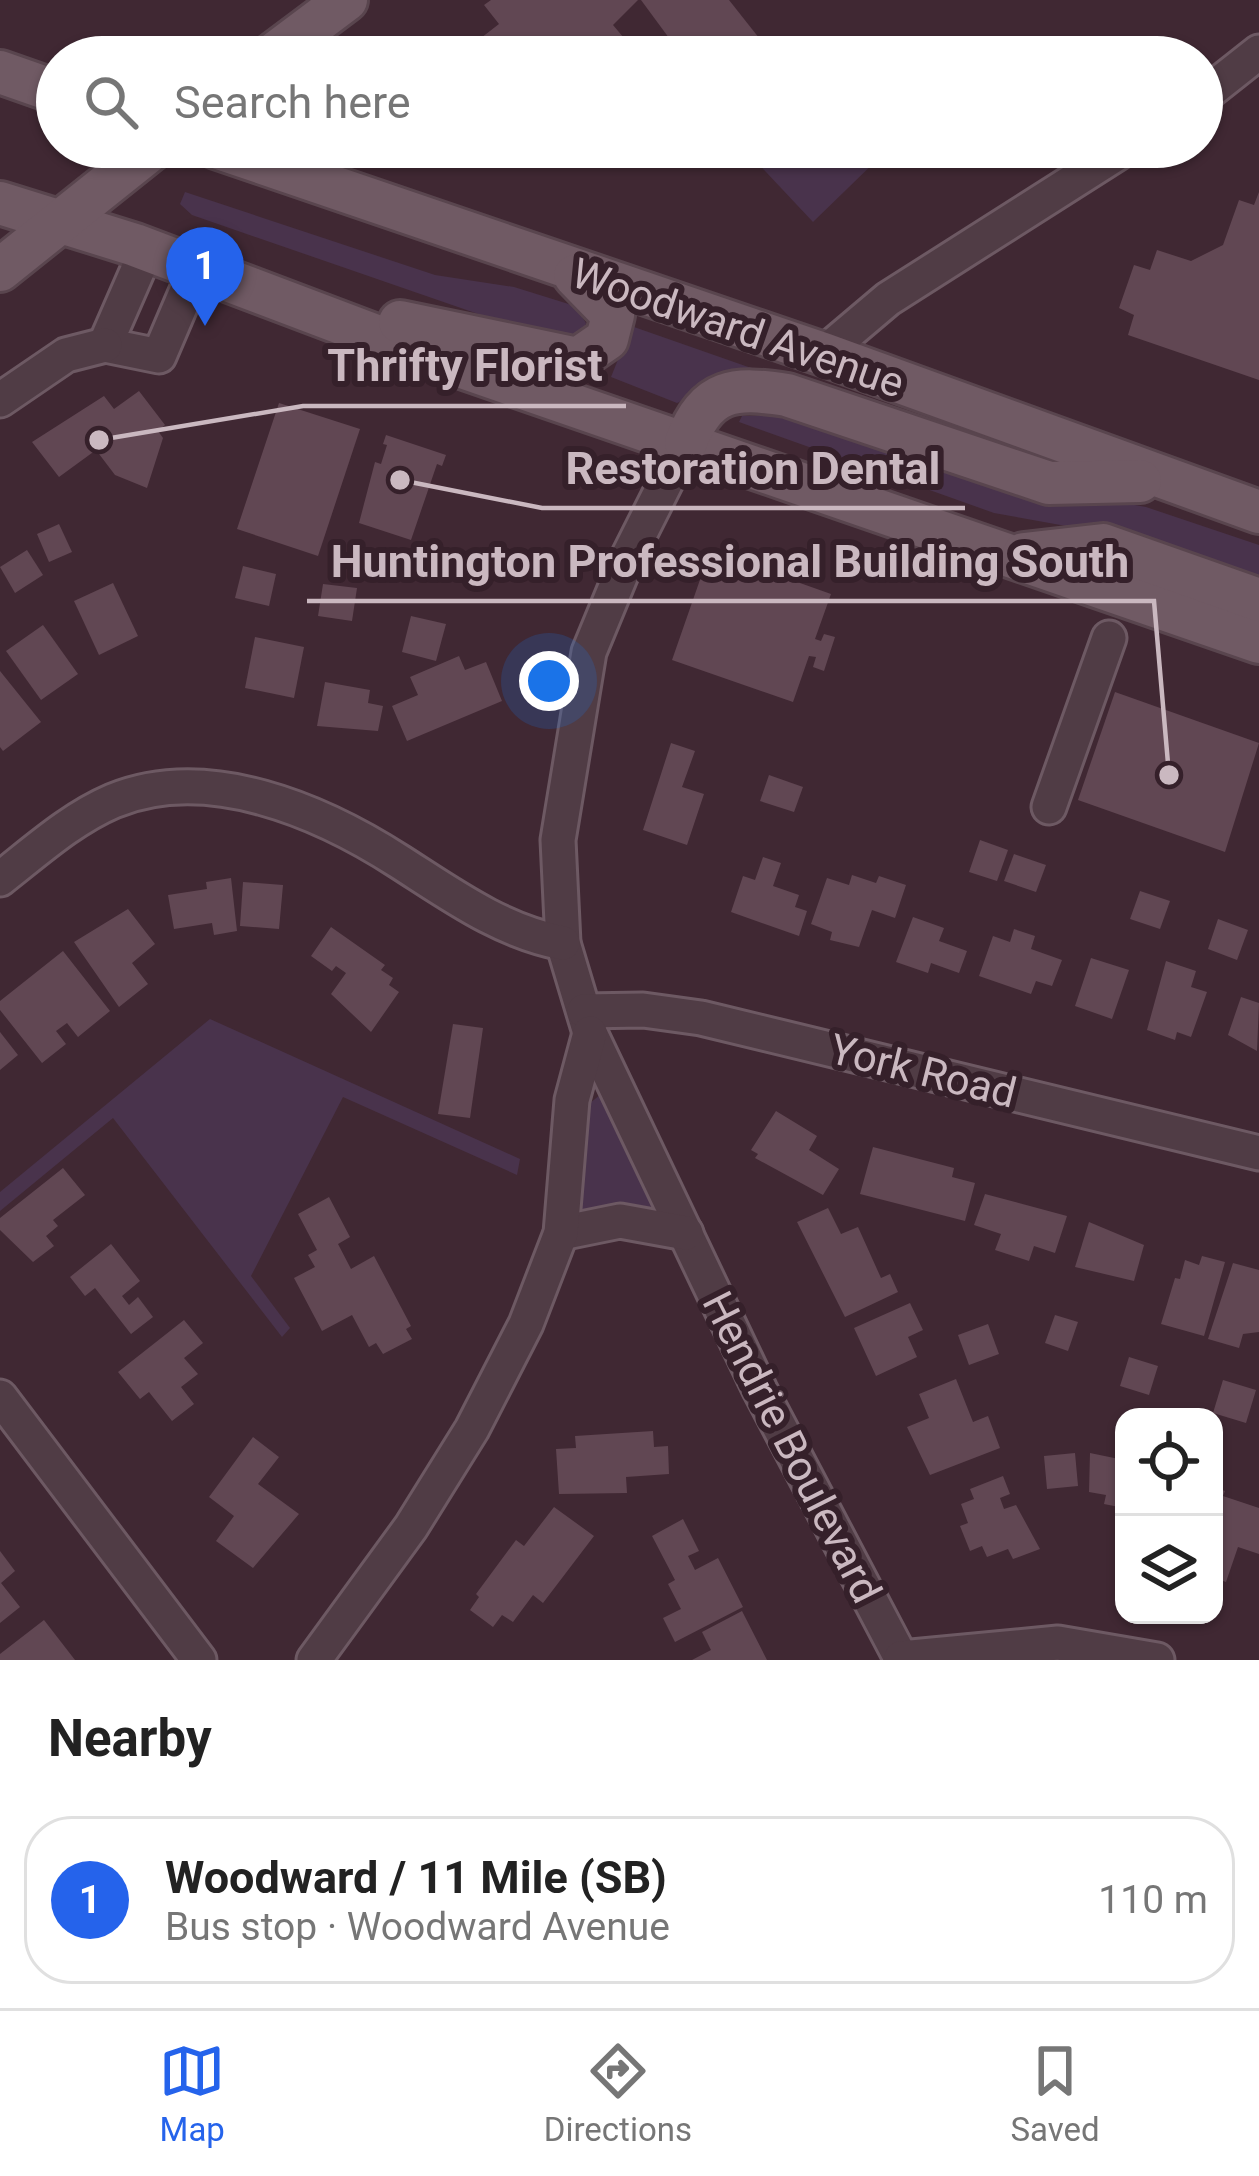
<!DOCTYPE html>
<meta charset="utf-8">
<style>
:root{--surface:#fff;--page:#f2f2f2;--text:#222;--muted:#767676;--line:#e0e0e0;--accent:#2563eb}
body{margin:0;font-family:Roboto,sans-serif;background:var(--page);color:var(--text)}
.controls{position:absolute;right:36px;bottom:36px;display:grid;overflow:hidden;border-radius:24px;box-shadow:0 3px 9px #0004}
.controls button{width:108px;height:108px;display:grid;place-items:center;padding:0;border:0;border-bottom:3px solid var(--line);background:var(--surface);color:var(--text);font:60px sans-serif}
.you{position:absolute;left:549px;top:681px;width:42px;height:42px;margin:-30px;border:9px solid #fff;border-radius:50%;background:#1a73e8;box-shadow:0 0 0 18px #1a73e833}
.badge{display:grid;place-items:center;width:78px;height:78px;border-radius:50%;background:var(--accent);color:#fff;font-size:39px;font-weight:700}
.pin{position:absolute;translate:-50% -99px;filter:drop-shadow(0 3px 6px #0008)}
.pin::after{content:'';position:absolute;top:63px;width:42px;height:36px;background:inherit;clip-path:polygon(0 0,100% 0,50% 100%)}
.list{margin:0;padding:0;list-style:none}
h2{display:flex;justify-content:space-between;align-items:center;height:156px;margin:0;padding:0 48px;font-size:51px}
h2 small{font-size:39px;font-weight:400;color:var(--muted)}
.list li{display:grid;grid-template-columns:78px 1fr auto;gap:36px;align-items:center;box-sizing:border-box;height:168px;margin:0 24px 24px;padding:0 24px;border:3px solid var(--line);border-radius:48px}
.list b{display:block;font-size:45px;white-space:nowrap}
.list p{margin:0;font-size:39px;white-space:nowrap;color:var(--muted)}
.list em{font-size:39px;font-style:normal;color:var(--muted)}
.icon{flex:none;width:66px;height:66px;fill:none;stroke:currentColor;stroke-width:2;stroke-linecap:round;stroke-linejoin:round}
.map{position:relative;flex:none;width:1259px;height:1660px;overflow:hidden}
.search{position:absolute;background:var(--surface);box-shadow:0 3px 9px #0004;left:36px;right:36px;top:36px;height:132px;display:flex;align-items:center;gap:30px;box-sizing:border-box;padding:0 42px;border-radius:66px;color:var(--muted);font-size:45px}
.sheet{height:348px;background:var(--surface)}
nav{display:flex;justify-content:space-around;align-items:center;box-sizing:border-box;height:168px;border-top:3px solid var(--line);background:var(--surface);font-size:33px;color:var(--muted)}
nav a{display:grid;justify-items:center;gap:6px}
nav .on{color:var(--accent)}
.map>svg:first-child{display:block}
.green{fill:#49334c}
.building{fill:#614753}
.lines{fill:none;stroke-linecap:round;stroke-linejoin:round}
.minor-casing{stroke:#6d5963;stroke-width:39}
.major-casing{stroke:#59454e;stroke-width:48}
.minor{stroke:#503c45;stroke-width:33}
.major{stroke:#705a64;stroke-width:42}
.labels{text-anchor:middle;dominant-baseline:central;stroke-width:12;stroke-linejoin:round;paint-order:stroke}
.street-label{font-size:42px;fill:#cab8c0;stroke:#35202a}
.leader{fill:none;stroke:#cab8c0;stroke-width:4.5}
.callout-dot{fill:#cab8c0;stroke:#35202a;stroke-width:4.5}
.callout-label{font-size:45px;text-anchor:middle;font-weight:bold;fill:#cab8c0;stroke:#35202a;stroke-width:12;stroke-linejoin:round;paint-order:stroke}
</style>
<div class="map">
<svg width="1259" height="1660" viewBox="0 0 1259 1660">
<rect width="100%" height="100%" fill="#402833"/>
<!-- green -->
<g class="green">
<polygon points="765,147 873,147 882,155 813,222 751,156"/>
<polygon points="185,192 435,275 514,287 575,306 586,323 584,332 562,343 192,215 180,204"/>
<polygon points="631,327 634,327 811,389 715,386 677,403 611,377"/>
<polygon points="783,415 1044,489 1146,507 1259,545 1259,587 1105,533 994,513 739,422 742,416"/>
<polygon points="210,1019 520,1159 517,1175 343,1097 251,1276 290,1328 282,1337 113,1118 0,1211 0,1192"/>
<polygon points="600,1095 654,1201 647,1213 584,1214 581,1207 585,1107"/>
</g>
<!-- building -->
<g class="building">
<polygon points="491,0 638,0 613,25 640,57 476,57 468,48 499,24 484,5"/>
<polygon points="641,0 729,0 774,57 683,57"/>
<polygon points="608,147 652,147 624,168"/>
<polygon points="731,147 765,147 743,162"/>
<polygon points="1259,192 1259,380 1128,335 1134,315 1119,308 1134,265 1150,270 1157,250 1191,261 1223,245 1239,200 1254,205"/>
<polygon points="139,391 165,425 158,431 163,438 147,488 115,475 96,450 59,477 32,442 104,396 114,409"/>
<polygon points="279,403 360,429 318,556 237,529"/>
<polygon points="386,435 446,455 442,466 437,464 411,540 359,523 375,462 381,464 387,445 383,444"/>
<polygon points="59,524 72,552 49,562 37,534"/>
<polygon points="27,550 43,575 15,593 0,567"/>
<polygon points="710,551 831,594 815,639 821,641 824,634 835,637 824,671 813,667 816,657 809,656 793,702 672,660"/>
<polygon points="243,566 276,574 269,606 235,598"/>
<polygon points="113,583 138,636 99,655 74,601"/>
<polygon points="323,584 357,588 352,621 318,616"/>
<polygon points="411,616 446,624 436,661 402,652"/>
<polygon points="43,625 78,674 41,700 6,651"/>
<polygon points="255,637 304,647 294,698 245,688"/>
<polygon points="459,656 465,670 486,662 502,701 407,741 392,706 418,695 410,677"/>
<polygon points="0,671 41,722 3,751 0,747"/>
<polygon points="325,682 370,690 368,703 383,706 378,731 317,726"/>
<polygon points="1115,692 1259,743 1225,852 1078,800"/>
<polygon points="671,743 695,751 682,787 704,794 687,845 643,830"/>
<polygon points="769,775 803,787 794,812 760,801"/>
<polygon points="980,840 1008,850 997,881 969,872"/>
<polygon points="1014,854 1046,865 1036,892 1004,881"/>
<polygon points="763,857 781,863 773,886 799,895 795,907 807,911 799,936 731,912 743,876 755,880"/>
<polygon points="852,875 876,883 879,876 906,885 895,918 872,910 859,947 830,940 832,932 811,924 827,878 849,885"/>
<polygon points="231,878 237,931 214,935 212,923 174,929 168,895 207,889 206,882"/>
<polygon points="243,882 283,885 279,929 240,926"/>
<polygon points="1140,891 1170,901 1160,929 1130,919"/>
<polygon points="128,909 155,944 132,963 148,984 119,1007 74,942"/>
<polygon points="913,917 944,928 939,941 967,951 959,973 931,963 928,973 896,962"/>
<polygon points="1218,919 1248,930 1237,960 1208,949"/>
<polygon points="331,927 385,965 381,970 393,978 389,985 399,992 371,1032 331,994 346,973 336,966 332,971 311,956"/>
<polygon points="1014,929 1035,936 1031,949 1062,960 1052,986 1036,981 1031,994 979,976 993,936 1010,942"/>
<polygon points="63,951 110,1011 78,1037 67,1023 56,1031 66,1044 42,1063 0,1010 0,1001"/>
<polygon points="1091,958 1129,970 1112,1019 1075,1006"/>
<polygon points="1166,961 1196,971 1191,987 1207,992 1191,1037 1177,1032 1175,1040 1147,1030"/>
<polygon points="1241,997 1259,1003 1257,1051 1228,1035"/>
<polygon points="453,1024 483,1028 470,1118 438,1114"/>
<polygon points="0,1032 18,1055 0,1070"/>
<polygon points="776,1111 817,1136 809,1150 839,1169 823,1195 755,1158 758,1154 751,1150"/>
<polygon points="873,1147 954,1168 952,1177 975,1183 965,1221 860,1194"/>
<polygon points="63,1168 85,1195 53,1220 58,1226 46,1236 54,1246 33,1262 0,1230 0,1218"/>
<polygon points="985,1194 1067,1216 1055,1253 1034,1246 1029,1261 995,1250 1001,1234 974,1225"/>
<polygon points="329,1197 350,1237 338,1244 351,1269 374,1256 411,1326 406,1329 412,1339 383,1354 376,1343 369,1347 352,1315 322,1331 294,1278 315,1267 308,1255 317,1250 298,1214"/>
<polygon points="828,1208 841,1234 858,1227 881,1278 890,1274 898,1292 845,1317 797,1222"/>
<polygon points="1089,1222 1144,1245 1134,1281 1075,1267"/>
<polygon points="111,1244 140,1281 122,1296 129,1305 138,1297 153,1317 131,1334 95,1288 85,1296 70,1277"/>
<polygon points="1202,1256 1225,1262 1204,1336 1161,1324 1175,1278 1180,1279 1185,1260 1199,1265"/>
<polygon points="1233,1263 1259,1270 1259,1332 1243,1334 1239,1348 1208,1339"/>
<polygon points="910,1303 923,1330 908,1337 917,1357 876,1376 854,1328"/>
<polygon points="1055,1315 1078,1322 1068,1351 1045,1343"/>
<polygon points="184,1320 203,1343 184,1358 198,1374 181,1387 194,1404 172,1421 149,1392 140,1399 118,1372"/>
<polygon points="988,1324 999,1354 969,1365 958,1335"/>
<polygon points="1129,1357 1158,1366 1149,1395 1120,1386"/>
<polygon points="956,1379 973,1422 988,1416 1000,1448 930,1475 907,1427 929,1418 919,1394"/>
<polygon points="1223,1380 1256,1390 1246,1423 1213,1413"/>
<polygon points="653,1431 654,1447 668,1446 669,1474 626,1477 627,1493 559,1494 556,1449 576,1448 575,1436"/>
<polygon points="253,1437 279,1457 258,1484 299,1514 253,1568 216,1541 234,1516 209,1497"/>
<polygon points="1075,1453 1078,1486 1047,1489 1044,1456"/>
<polygon points="1090,1453 1124,1460 1124,1508 1104,1504 1106,1495 1089,1492"/>
<polygon points="1003,1476 1010,1494 1000,1498 1004,1509 1016,1505 1040,1549 1013,1559 1008,1549 987,1557 982,1546 970,1551 960,1526 968,1523 961,1504 974,1499 970,1489"/>
<polygon points="1214,1487 1225,1491 1223,1496 1259,1508 1259,1554 1238,1547 1226,1582 1214,1578"/>
<polygon points="554,1507 594,1536 543,1603 533,1595 513,1622 502,1615 493,1627 470,1610 479,1597 476,1594 516,1540 524,1546"/>
<polygon points="683,1519 699,1551 688,1556 695,1570 718,1558 743,1607 675,1642 663,1618 681,1609 668,1584 675,1580 652,1536"/>
<polygon points="0,1551 15,1571 1,1583 20,1607 0,1623"/>
<polygon points="742,1611 767,1660 692,1660 711,1650 702,1632"/>
<polygon points="44,1620 75,1660 0,1660 0,1654"/>
</g>
<g class="lines">
<defs>
<g id="minor">
<polyline points="1202,97 1259,52"/>
<polyline points="147,249 105,345 159,356 197,267"/>
<polyline points="823,354 888,299 1127,147"/>
<polyline points="0,400 66,355 105,345"/>
<polyline points="686,442 629,555 589,652 558,840 563,943 590,1033 760,1390 902,1660"/>
<polyline points="1049,807 1109,638"/>
<path d="M0,879C36,851 71,819 113,801C208,762 321,811 400,862C453,896 501,931 563,943"/>
<polyline points="584,1011 643,1010 701,1018 1259,1153"/>
<polyline points="561,1233 620,1221 686,1233"/>
<polyline points="0,1397 199,1660"/>
<polyline points="901,1658 1058,1643 1157,1660"/>
<polyline points="314,1660 411,1527 472,1429 526,1324 561,1233 572,1100 590,1033"/>
</g>
<g id="major">
<polyline points="270,57 346,0"/>
<polyline points="0,72 57,92"/>
<polyline points="216,147 823,354 1259,512"/>
<polyline points="0,203 135,245 410,349 1259,642"/>
<polyline points="0,270 154,147"/>
<polyline points="400,322 578,359 607,339 613,315 575,276"/>
<path d="M686,442C707,388 734,387 787,395L1049,483L1140,481"/>
<polyline points="1024,554 1103,545 1259,600"/>
</g>
</defs>
<!-- minor casing -->
<use href="#minor" class="minor-casing"/>
<!-- major casing -->
<use href="#major" class="major-casing"/>
<!-- minor -->
<use href="#minor" class="minor"/>
<!-- major -->
<use href="#major" class="major"/>
</g>
<g class="labels">
<!-- street labels -->
<g class="street-label">
<text transform="translate(738 328) rotate(19)">Woodward Avenue</text>
<text transform="translate(923 1071) rotate(14)">York Road</text>
<text transform="translate(792 1447) rotate(63)">Hendrie Boulevard</text>
</g>
</g>
<!-- callouts -->
<path class="leader" d="M99 440L303 406H626M400 480L542 508H965M1169 775L1154 601H307"/>
<g class="callout-dot">
<circle cx="99" cy="440" r="12"/>
<circle cx="400" cy="480" r="12"/>
<circle cx="1169" cy="775" r="12"/>
</g>
<g class="callout-label">
<text x="465" y="381">Thrifty Florist</text>
<text x="753" y="484">Restoration Dental</text>
<text x="730" y="577">Huntington Professional Building South</text>
</g>
</svg>
<div class="controls">
<button><svg class="icon" aria-label="locate" viewBox="0 0 24 24"><circle cx="12" cy="12" r="6"/><path d="M12 2v4M12 18v4M2 12h4M18 12h4"/></svg></button>
<button><svg class="icon" aria-label="layers" viewBox="0 0 24 24"><path d="M12 4l9 5-9 5-9-5zM3 14l9 5 9-5"/></svg></button>
</div>
<div class="you"></div>
<div class="pin badge" style="left:205px;top:326px">1</div>
<div class="search"><svg class="icon" aria-label="search" viewBox="0 0 24 24"><circle cx="10" cy="10" r="6"/><path d="M15 15l6 6"/></svg>Search here</div>
</div>
<section class="sheet">
<h2>Nearby<small></small></h2>
<ul class="list">
<li><span class="badge">1</span><div><b>Woodward / 11 Mile (SB)</b><p>Bus stop · Woodward Avenue</p></div><em>110 m</em></li>
</ul>
</section>
<nav>
<a class="on"><svg class="icon" aria-label="map" viewBox="0 0 24 24"><path d="M3 6l6-2 6 2 6-2v14l-6 2-6-2-6 2zM9 4v14M15 6v14"/></svg>Map</a>
<a><svg class="icon" aria-label="directions" viewBox="0 0 24 24"><path d="M12 3l9 9-9 9-9-9zM9 14v-3h6M13 9l2 2-2 2"/></svg>Directions</a>
<a><svg class="icon" aria-label="saved" viewBox="0 0 24 24"><path d="M7 4h10v16l-5-4-5 4z"/></svg>Saved</a>
</nav>
